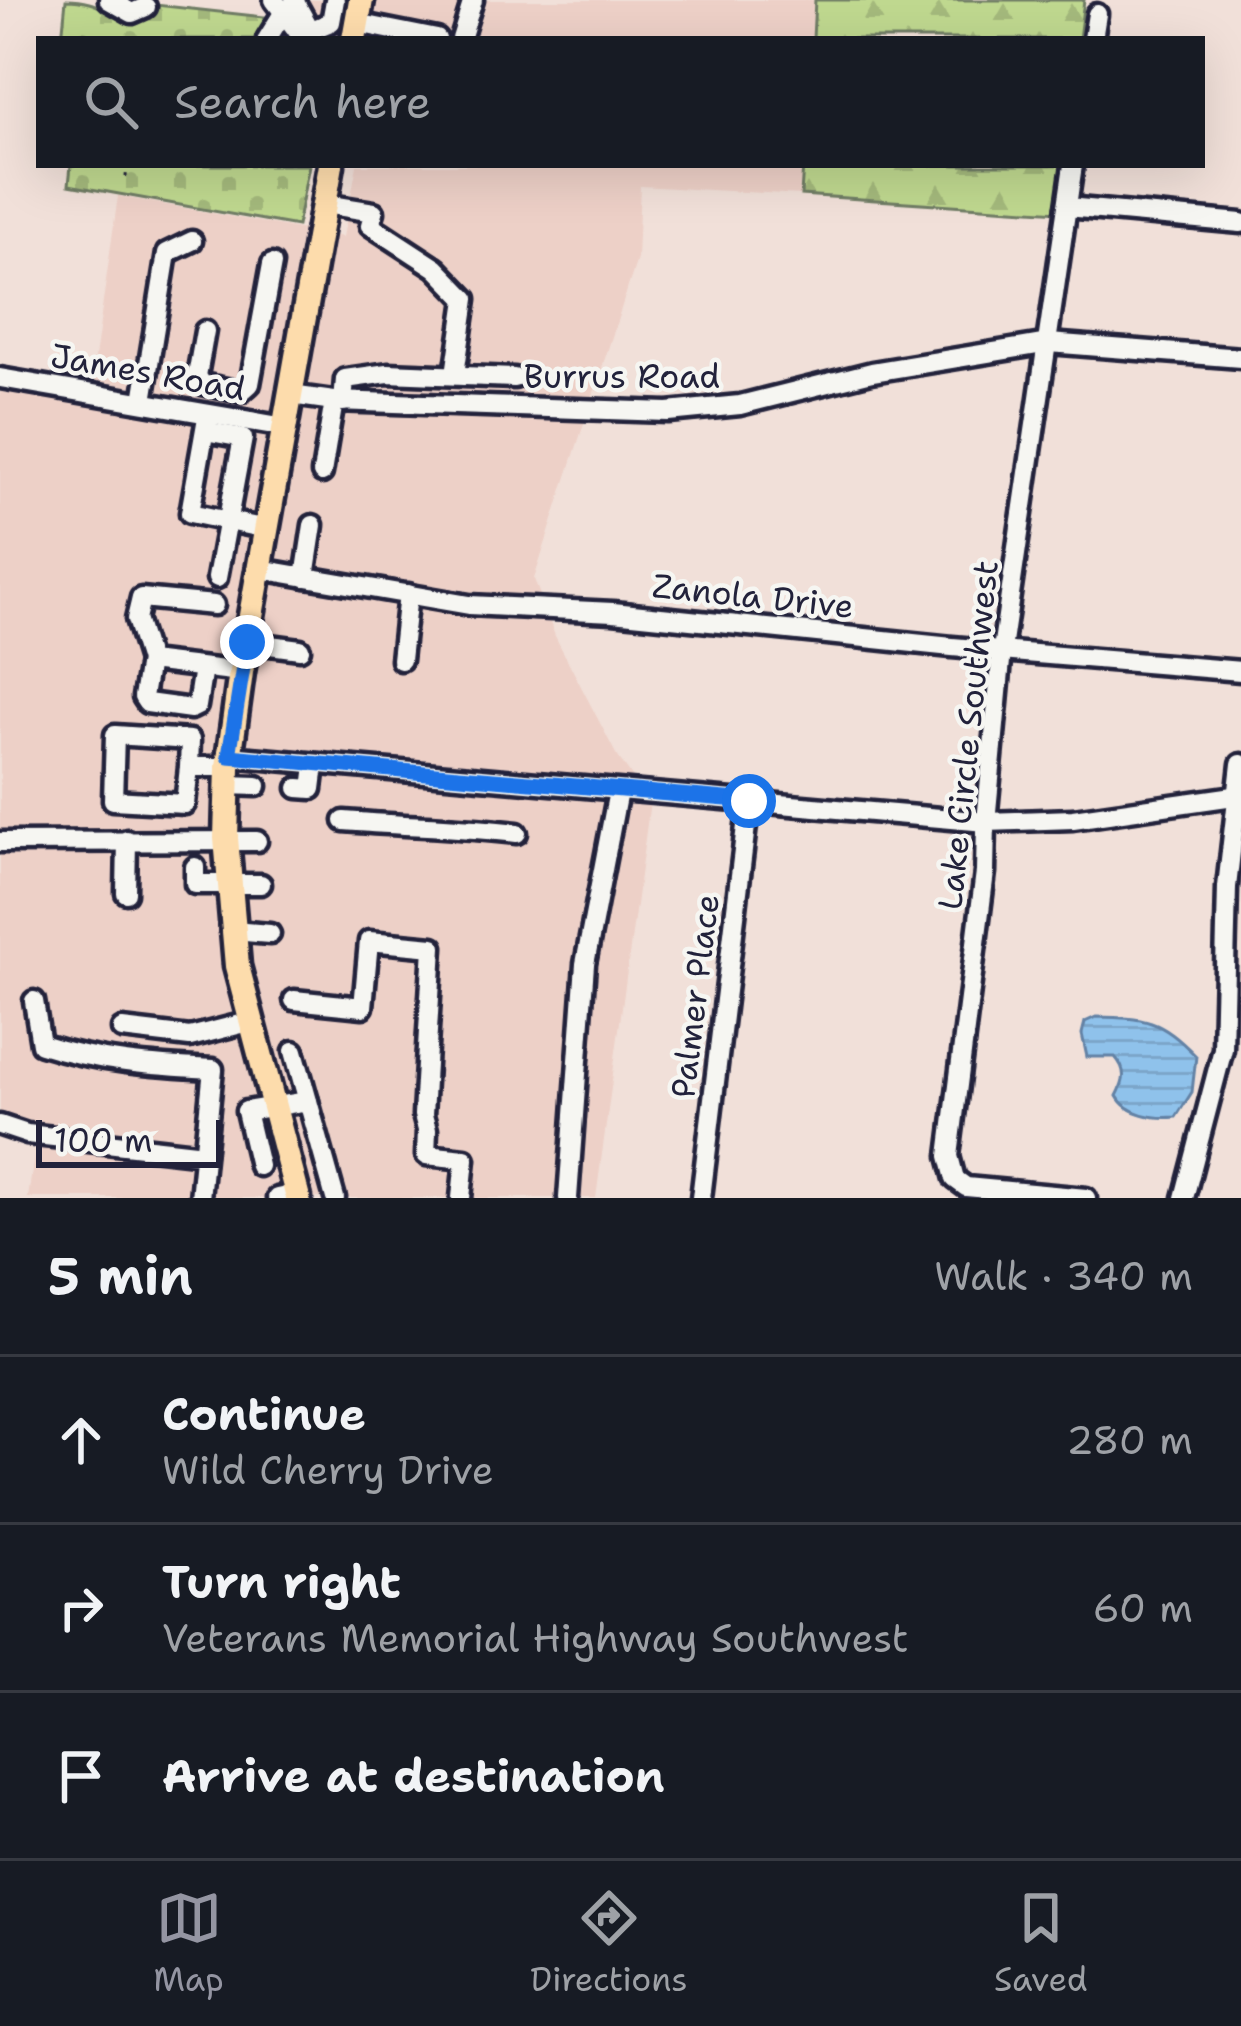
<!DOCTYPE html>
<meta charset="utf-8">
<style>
:root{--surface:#171b24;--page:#242831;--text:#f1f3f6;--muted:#9ea1a6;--line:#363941;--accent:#9495a2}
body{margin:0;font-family:"Shantell Sans",sans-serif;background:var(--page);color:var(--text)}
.scale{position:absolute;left:36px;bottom:30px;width:186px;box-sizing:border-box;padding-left:12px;border:6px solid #22223b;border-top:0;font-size:33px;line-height:42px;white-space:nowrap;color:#22223b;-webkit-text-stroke:9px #f6f6f2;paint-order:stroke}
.stop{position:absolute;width:36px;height:36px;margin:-27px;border:9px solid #1a73e8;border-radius:50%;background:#fff}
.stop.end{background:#1a73e8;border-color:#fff;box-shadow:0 3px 12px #0008}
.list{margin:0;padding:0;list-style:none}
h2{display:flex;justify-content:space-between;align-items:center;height:156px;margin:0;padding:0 48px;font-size:51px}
h2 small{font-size:39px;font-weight:400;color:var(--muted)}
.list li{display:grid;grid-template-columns:78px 1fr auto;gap:36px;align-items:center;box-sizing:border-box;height:168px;padding:0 48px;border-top:3px solid var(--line)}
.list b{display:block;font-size:45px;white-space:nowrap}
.list p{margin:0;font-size:39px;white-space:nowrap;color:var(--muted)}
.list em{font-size:39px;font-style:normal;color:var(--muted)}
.icon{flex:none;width:66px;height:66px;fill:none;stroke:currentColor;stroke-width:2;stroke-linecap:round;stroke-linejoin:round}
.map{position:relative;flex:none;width:1241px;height:1198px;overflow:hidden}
.search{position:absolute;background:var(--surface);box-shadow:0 12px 48px #0002;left:36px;right:36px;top:36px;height:132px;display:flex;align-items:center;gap:30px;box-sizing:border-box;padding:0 42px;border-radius:0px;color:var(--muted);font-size:45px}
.sheet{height:660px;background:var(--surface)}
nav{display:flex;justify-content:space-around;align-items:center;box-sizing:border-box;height:168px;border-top:3px solid var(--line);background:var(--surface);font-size:33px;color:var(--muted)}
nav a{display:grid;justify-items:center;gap:6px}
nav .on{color:var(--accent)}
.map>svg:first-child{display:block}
.built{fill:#edd0c7}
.forest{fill:url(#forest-firs);stroke:#707d65;stroke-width:3}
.cemetery{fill:url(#cemetery-stones);stroke:#707d65;stroke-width:3}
.water{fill:url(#water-rules);stroke:#6382a5;stroke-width:3}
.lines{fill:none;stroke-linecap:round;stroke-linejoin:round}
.minor-casing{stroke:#22223b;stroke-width:27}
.major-casing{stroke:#22223b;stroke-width:33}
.path{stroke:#22223b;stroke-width:3;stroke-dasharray:3 9;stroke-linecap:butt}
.minor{stroke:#f6f6f2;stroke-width:18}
.major{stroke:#fddcac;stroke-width:24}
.route{stroke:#1a73e8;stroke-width:15}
.labels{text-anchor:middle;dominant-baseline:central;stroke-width:9;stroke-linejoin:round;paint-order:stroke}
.street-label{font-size:33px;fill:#22223b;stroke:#f6f6f2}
</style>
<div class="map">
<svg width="1241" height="1198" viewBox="0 0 1241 1198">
<defs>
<pattern id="forest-firs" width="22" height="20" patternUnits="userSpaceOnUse" patternTransform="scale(3)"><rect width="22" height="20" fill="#bfd88f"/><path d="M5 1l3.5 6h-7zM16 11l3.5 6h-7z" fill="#a4b97c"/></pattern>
<pattern id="cemetery-stones" width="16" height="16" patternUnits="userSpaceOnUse" patternTransform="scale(3)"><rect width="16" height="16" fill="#bfd88f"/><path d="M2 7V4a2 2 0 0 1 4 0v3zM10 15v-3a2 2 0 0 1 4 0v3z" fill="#a4b97c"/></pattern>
<pattern id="water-rules" width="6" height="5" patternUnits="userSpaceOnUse" patternTransform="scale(3)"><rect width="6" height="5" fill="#8fc2eb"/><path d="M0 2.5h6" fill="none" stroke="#7ba6ca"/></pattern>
</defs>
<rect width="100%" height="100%" fill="#f1e0d9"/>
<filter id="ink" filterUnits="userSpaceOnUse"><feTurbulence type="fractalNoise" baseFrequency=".00833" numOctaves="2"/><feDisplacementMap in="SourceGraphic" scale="24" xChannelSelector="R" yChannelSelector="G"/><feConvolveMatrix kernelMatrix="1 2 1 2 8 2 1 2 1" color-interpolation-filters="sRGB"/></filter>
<g filter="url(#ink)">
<!-- built -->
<g class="built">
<polygon points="283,0 815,0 813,39 313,39"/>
<polygon points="357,165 803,165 801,195 640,186 637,259 534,579 555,636 616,754 650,802 596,1198 28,1198 38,1129 0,1123 0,392 89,400 118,196 343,237"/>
</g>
<!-- forest -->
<g class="forest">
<polygon points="815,0 1084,0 1079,39 813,39"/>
<polygon points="803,165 1064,165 1059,212 801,195"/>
</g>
<!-- cemetery -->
<g class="cemetery">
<path d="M66,0C103,0 107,18 144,20L156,5L273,18L286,39H62Z"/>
<polygon points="71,165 309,165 297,226 69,185"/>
</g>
<!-- water -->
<path class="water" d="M1096,1017C1146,1018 1160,1019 1196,1056L1192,1092L1176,1117C1155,1119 1127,1115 1117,1096C1125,1081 1127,1070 1115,1057H1087L1082,1034L1085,1022Z"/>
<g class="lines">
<defs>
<g id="minor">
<polyline points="109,0 132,13 146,7"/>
<polyline points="274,0 303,39"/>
<polyline points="294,0 310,29"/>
<polyline points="357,23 437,39"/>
<polyline points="299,35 331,22 335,0"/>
<polyline points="267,39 283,13"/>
<polyline points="461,39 473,0"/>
<polyline points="1093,39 1097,14"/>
<polyline points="1073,165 1002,650 986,822 985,872 949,1156 955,1179 966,1187 1086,1198"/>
<polyline points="325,204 374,212 370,225 436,268 466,299 455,374"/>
<polyline points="1067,207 1241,223"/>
<polyline points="205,331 197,376 202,384 241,392 250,384 272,264"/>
<polyline points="0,378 285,427"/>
<polyline points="291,395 334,401 668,412 740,405 872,372 1049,343 1241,358"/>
<polyline points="143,401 167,253 192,241"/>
<polyline points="343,402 345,379 388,373 514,378"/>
<polyline points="206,423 190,513 267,529"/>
<polyline points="205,431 243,438 217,578"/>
<polyline points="322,473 334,401"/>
<polyline points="260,569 469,605 613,612 952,647 1241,671"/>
<polyline points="305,577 313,525"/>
<polyline points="214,605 141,598 136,619 149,661 241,672"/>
<polyline points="247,642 300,649"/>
<polyline points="401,660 408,594"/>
<polyline points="149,661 143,697 147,703 191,709 197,706 203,668"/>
<polyline points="229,756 986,822 1073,819 1241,795"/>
<polyline points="189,767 190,740 115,735 113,800 185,804 189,767 228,767"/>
<polyline points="227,785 257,786"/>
<polyline points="298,788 312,789 315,765"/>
<path d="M344,821C402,826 459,826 517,833"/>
<polyline points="0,842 257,841"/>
<polyline points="195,867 195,884 261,884"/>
<polyline points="126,893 127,840"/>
<polyline points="233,931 270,934"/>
<polyline points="294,1000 363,1007 369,941 433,947 423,1115 427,1130 426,1155 465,1159 461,1198"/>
<path d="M34,1001L41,1044C97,1062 155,1066 213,1069L200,1198"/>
<polyline points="122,1029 190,1037 249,1022"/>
<polyline points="294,1051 335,1198"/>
<polyline points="0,1125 27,1134 204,1154"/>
<polyline points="259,1166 246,1111 308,1101"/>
<polyline points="277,1198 296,1194"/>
<polyline points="568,1198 585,964 618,791"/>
<polyline points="701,1198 749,801"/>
<polyline points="1184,1198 1223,1049 1227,887 1241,764"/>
</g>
<g id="major">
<polyline points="354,39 361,0"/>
<polyline points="298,1198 237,966 226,838 228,767 241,672 331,165"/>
</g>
</defs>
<!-- minor casing -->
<use href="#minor" class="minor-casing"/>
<!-- major casing -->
<use href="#major" class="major-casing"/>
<!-- path -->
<polyline class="path" points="126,177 127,165"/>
<!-- minor -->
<use href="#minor" class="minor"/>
<!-- major -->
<use href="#major" class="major"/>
</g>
</g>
<g class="lines" filter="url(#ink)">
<!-- route -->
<polyline class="route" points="247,642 229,756 749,801"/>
</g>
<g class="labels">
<!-- street labels -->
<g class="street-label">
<text transform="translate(148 372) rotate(10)">James Road</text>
<text x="622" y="376">Burrus Road</text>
<text transform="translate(753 596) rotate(6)">Zanola Drive</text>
<text transform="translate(968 735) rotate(-84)">Lake Circle Southwest</text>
<text transform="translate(695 996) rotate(-83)">Palmer Place</text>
</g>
</g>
</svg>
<div class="scale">100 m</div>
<div class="stop" style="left:749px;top:801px"></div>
<div class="stop end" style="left:247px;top:642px"></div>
<div class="search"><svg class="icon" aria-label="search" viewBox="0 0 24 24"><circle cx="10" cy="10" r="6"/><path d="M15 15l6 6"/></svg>Search here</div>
</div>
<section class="sheet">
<h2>5 min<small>Walk · 340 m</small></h2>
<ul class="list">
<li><svg class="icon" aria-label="ahead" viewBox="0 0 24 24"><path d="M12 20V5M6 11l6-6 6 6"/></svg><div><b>Continue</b><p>Wild Cherry Drive</p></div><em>280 m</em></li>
<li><svg class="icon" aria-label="right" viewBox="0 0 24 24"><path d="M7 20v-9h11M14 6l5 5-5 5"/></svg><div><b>Turn right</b><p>Veterans Memorial Highway Southwest</p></div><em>60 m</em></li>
<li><svg class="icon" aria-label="arrive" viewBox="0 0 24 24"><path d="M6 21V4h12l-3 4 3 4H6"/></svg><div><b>Arrive at destination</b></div></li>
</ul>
</section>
<nav>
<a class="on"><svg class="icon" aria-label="map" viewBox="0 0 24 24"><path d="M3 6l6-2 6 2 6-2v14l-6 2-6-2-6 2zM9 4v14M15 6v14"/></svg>Map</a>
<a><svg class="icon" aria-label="directions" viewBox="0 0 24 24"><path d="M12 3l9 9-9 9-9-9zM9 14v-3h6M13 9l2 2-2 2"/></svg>Directions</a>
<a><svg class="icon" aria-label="saved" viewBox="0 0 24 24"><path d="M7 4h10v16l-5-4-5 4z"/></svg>Saved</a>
</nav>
